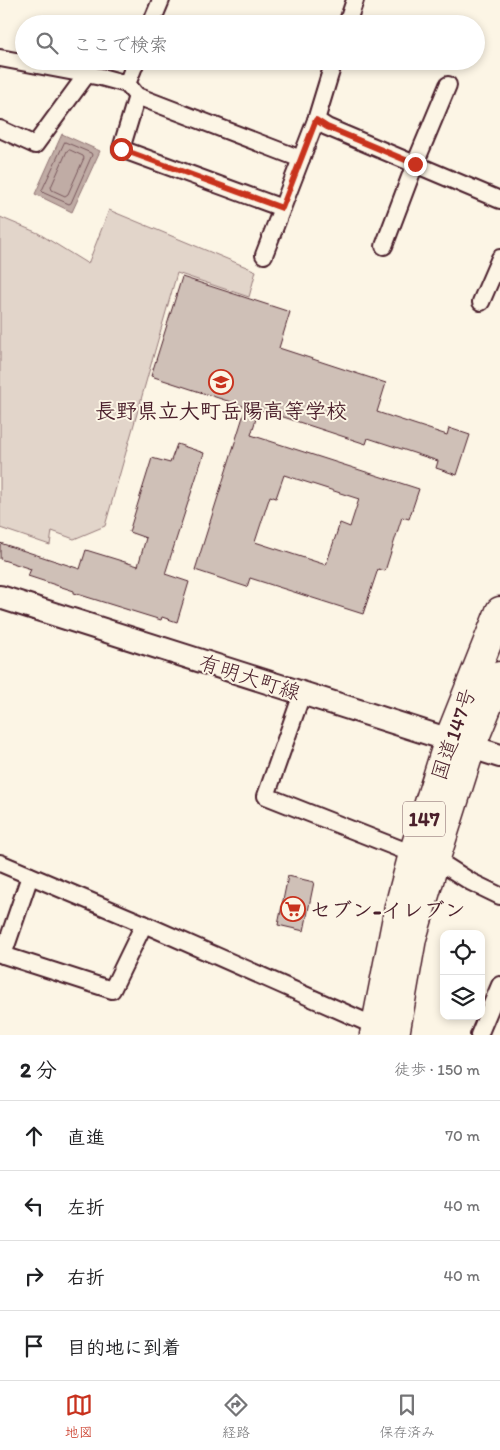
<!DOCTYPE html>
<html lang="ja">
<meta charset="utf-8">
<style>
:root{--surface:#fff;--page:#f6f6f6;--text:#202124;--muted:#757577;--line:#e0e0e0;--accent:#c8321e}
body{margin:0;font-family:Itim,"Klee One",sans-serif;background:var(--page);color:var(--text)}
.controls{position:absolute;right:15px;bottom:15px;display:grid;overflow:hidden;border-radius:10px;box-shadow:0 2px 8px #0003}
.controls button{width:45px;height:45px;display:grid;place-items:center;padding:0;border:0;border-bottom:1px solid var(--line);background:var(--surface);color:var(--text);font:25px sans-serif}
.stop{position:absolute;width:15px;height:15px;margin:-11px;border:4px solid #c8321e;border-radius:50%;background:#fff}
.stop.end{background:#c8321e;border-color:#fff;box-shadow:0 1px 5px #0008}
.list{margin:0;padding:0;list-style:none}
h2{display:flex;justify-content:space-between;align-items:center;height:65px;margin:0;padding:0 20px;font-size:21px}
h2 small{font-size:16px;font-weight:400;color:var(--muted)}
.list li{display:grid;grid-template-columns:32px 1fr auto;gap:15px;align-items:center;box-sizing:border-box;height:70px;padding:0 20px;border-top:1px solid var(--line)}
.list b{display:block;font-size:19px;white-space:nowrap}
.list em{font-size:16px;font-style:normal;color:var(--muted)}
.icon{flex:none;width:28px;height:28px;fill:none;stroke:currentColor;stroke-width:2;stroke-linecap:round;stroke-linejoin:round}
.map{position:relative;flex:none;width:500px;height:1035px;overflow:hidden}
.search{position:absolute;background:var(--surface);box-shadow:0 2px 8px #0003;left:15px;right:15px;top:15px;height:55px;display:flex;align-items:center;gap:12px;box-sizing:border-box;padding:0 18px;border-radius:28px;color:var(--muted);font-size:19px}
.sheet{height:345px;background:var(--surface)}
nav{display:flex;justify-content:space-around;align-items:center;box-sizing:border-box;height:70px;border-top:1px solid var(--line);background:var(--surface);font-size:14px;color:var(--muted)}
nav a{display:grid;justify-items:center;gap:2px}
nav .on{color:var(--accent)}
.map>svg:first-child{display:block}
.green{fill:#e2d5ca;stroke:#967a7a}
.water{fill:#c0aca5;stroke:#917474}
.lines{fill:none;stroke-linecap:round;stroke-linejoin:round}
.shore{stroke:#79575c;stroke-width:1}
.building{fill:#cfc0b7;stroke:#4a1f2b;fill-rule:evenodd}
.street-casing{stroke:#4a1f2b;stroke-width:20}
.secondary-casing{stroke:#4a1f2b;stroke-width:26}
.highway-casing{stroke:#4a1f2b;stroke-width:31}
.street{stroke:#fcf5e5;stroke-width:16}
.secondary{stroke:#fcf5e5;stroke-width:22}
.highway{stroke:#fcf5e5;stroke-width:28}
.route{stroke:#c8321e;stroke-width:6}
.labels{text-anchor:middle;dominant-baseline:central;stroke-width:4;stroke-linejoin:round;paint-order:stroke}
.shield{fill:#fcf5e5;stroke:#7f5f63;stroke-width:1}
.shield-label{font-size:20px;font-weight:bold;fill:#4a1f2b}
.poi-label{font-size:21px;font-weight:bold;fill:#4a1f2b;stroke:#fcf5e5}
.street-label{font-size:21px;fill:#4a1f2b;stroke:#fcf5e5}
</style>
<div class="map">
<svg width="500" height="1035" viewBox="0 0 500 1035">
<rect width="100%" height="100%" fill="#fcf5e5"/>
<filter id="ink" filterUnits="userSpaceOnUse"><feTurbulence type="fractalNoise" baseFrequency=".02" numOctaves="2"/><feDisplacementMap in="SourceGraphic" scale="10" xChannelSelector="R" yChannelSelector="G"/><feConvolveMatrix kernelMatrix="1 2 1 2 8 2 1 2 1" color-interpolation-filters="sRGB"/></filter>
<g filter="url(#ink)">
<!-- green -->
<polygon class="green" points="109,210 256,271 249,297 177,273 105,526 74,539 52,531 50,545 0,528 0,217 38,233 88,264"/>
<!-- water -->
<polygon class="water" points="62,134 100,151 72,212 35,194"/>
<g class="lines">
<!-- shore -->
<g class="shore">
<polygon points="65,142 91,153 92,155 71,203 69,204 44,193 42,191"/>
<polygon points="70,150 83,156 84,158 68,194 65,196 52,190 51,187 67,151"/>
</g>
</g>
<!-- building -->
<g class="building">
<path d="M182,277L290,312L279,348L386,383L377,412L447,435L449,428L470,435L457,475L436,468L438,461L368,438L366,444L259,409L251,435L419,489L409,519L402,517L385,571L378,569L363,614L250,578L247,587L195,570L246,407L151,376ZM284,475L359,499L350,527L340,523L326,565L255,542L270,496L276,498Z"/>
<polygon points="177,444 204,453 165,574 189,582 177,622 162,617 161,620 74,593 74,591 28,576 31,569 0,559 0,543 80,569 86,550 138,566 146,538 129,532 152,458 170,463"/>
<polygon points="288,876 314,882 304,931 278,925"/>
</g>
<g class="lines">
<defs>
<g id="street">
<polyline points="151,24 161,0"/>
<polyline points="347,24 355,0"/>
<polyline points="0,58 101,77 127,84 137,96 301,159"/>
<polyline points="127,84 136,61"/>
<polyline points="137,96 121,149 282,208"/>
<polyline points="316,120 327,127 500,200"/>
<polyline points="0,129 35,145 87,74"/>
<polyline points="384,246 415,164 448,85"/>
<polyline points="264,255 316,120 334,61"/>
<polyline points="481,302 500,258"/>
<polyline points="302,694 266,796 413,854"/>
<polyline points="435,859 471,882 500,896"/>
<polyline points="0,863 144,924 375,1026"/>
<polyline points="0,954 112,990 144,924"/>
<polyline points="3,955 30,876"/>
<polyline points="479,1035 500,985"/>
</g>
<polyline id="secondary" points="0,597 500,756"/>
<g id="highway">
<polyline points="374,1035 399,907 413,854 449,739 500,611"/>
<polyline points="395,1035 412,938 434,864 471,747 500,676"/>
</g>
</defs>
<!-- street casing -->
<use href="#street" class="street-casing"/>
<!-- secondary casing -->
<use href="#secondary" class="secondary-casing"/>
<!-- highway casing -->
<use href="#highway" class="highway-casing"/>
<!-- street -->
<use href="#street" class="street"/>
<!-- secondary -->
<use href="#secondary" class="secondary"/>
<!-- highway -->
<use href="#highway" class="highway"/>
</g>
</g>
<g class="lines" filter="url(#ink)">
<!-- route -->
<polyline class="route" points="121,149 282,208 316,120 327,127 415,164"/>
</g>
<!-- icons -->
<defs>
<symbol id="school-ring" viewBox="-11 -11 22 22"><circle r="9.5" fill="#fcf5e5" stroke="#c8321e" stroke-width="1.5"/><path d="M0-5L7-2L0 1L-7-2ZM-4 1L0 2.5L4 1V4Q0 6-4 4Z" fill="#c8321e"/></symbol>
<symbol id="supermarket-ring" viewBox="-11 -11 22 22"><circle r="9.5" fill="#fcf5e5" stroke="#c8321e" stroke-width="1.5"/><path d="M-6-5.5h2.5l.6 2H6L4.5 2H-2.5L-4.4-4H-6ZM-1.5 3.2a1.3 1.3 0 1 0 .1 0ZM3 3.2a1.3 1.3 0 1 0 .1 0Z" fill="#c8321e"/></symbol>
</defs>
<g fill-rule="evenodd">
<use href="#school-ring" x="207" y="368" width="28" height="28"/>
<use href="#supermarket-ring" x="279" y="895" width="28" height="28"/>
</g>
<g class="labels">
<!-- shield labels -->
<rect class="shield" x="403" y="801.5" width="42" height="35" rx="4"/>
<g class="shield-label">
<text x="424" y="819">147</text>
</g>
<!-- poi labels -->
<g class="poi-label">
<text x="221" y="410">長野県立大町岳陽高等学校</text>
<text x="310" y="909" text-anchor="start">セブン-イレブン</text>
</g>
<!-- street labels -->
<g class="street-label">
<text transform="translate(250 677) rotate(18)">有明大町線</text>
<text transform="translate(453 734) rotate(-71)">国道147号</text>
</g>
</g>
</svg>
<div class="controls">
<button><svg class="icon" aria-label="locate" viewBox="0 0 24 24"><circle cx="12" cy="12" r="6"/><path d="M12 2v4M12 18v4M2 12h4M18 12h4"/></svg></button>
<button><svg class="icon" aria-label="layers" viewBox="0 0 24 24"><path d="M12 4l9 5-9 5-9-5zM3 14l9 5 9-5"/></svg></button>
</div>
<div class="stop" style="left:121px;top:149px"></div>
<div class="stop end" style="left:415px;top:164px"></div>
<div class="search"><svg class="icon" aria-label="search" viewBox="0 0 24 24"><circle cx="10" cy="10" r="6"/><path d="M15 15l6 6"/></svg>ここで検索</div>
</div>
<section class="sheet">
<h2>2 分<small>徒歩 · 150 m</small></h2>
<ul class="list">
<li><svg class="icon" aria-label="ahead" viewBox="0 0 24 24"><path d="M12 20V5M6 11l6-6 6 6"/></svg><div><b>直進</b></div><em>70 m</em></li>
<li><svg class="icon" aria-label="left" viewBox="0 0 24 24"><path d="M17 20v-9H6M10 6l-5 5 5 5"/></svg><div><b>左折</b></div><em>40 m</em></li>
<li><svg class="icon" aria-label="right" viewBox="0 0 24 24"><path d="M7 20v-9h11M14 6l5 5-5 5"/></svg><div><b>右折</b></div><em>40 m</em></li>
<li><svg class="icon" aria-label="arrive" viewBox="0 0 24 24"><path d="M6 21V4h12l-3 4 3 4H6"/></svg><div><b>目的地に到着</b></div></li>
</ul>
</section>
<nav>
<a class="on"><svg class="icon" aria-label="map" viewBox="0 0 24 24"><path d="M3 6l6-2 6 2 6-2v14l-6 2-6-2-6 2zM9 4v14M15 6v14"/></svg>地図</a>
<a><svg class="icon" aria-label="directions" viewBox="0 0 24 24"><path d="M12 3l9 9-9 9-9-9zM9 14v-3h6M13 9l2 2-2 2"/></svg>経路</a>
<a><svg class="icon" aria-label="saved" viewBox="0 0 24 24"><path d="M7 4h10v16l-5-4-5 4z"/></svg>保存済み</a>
</nav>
